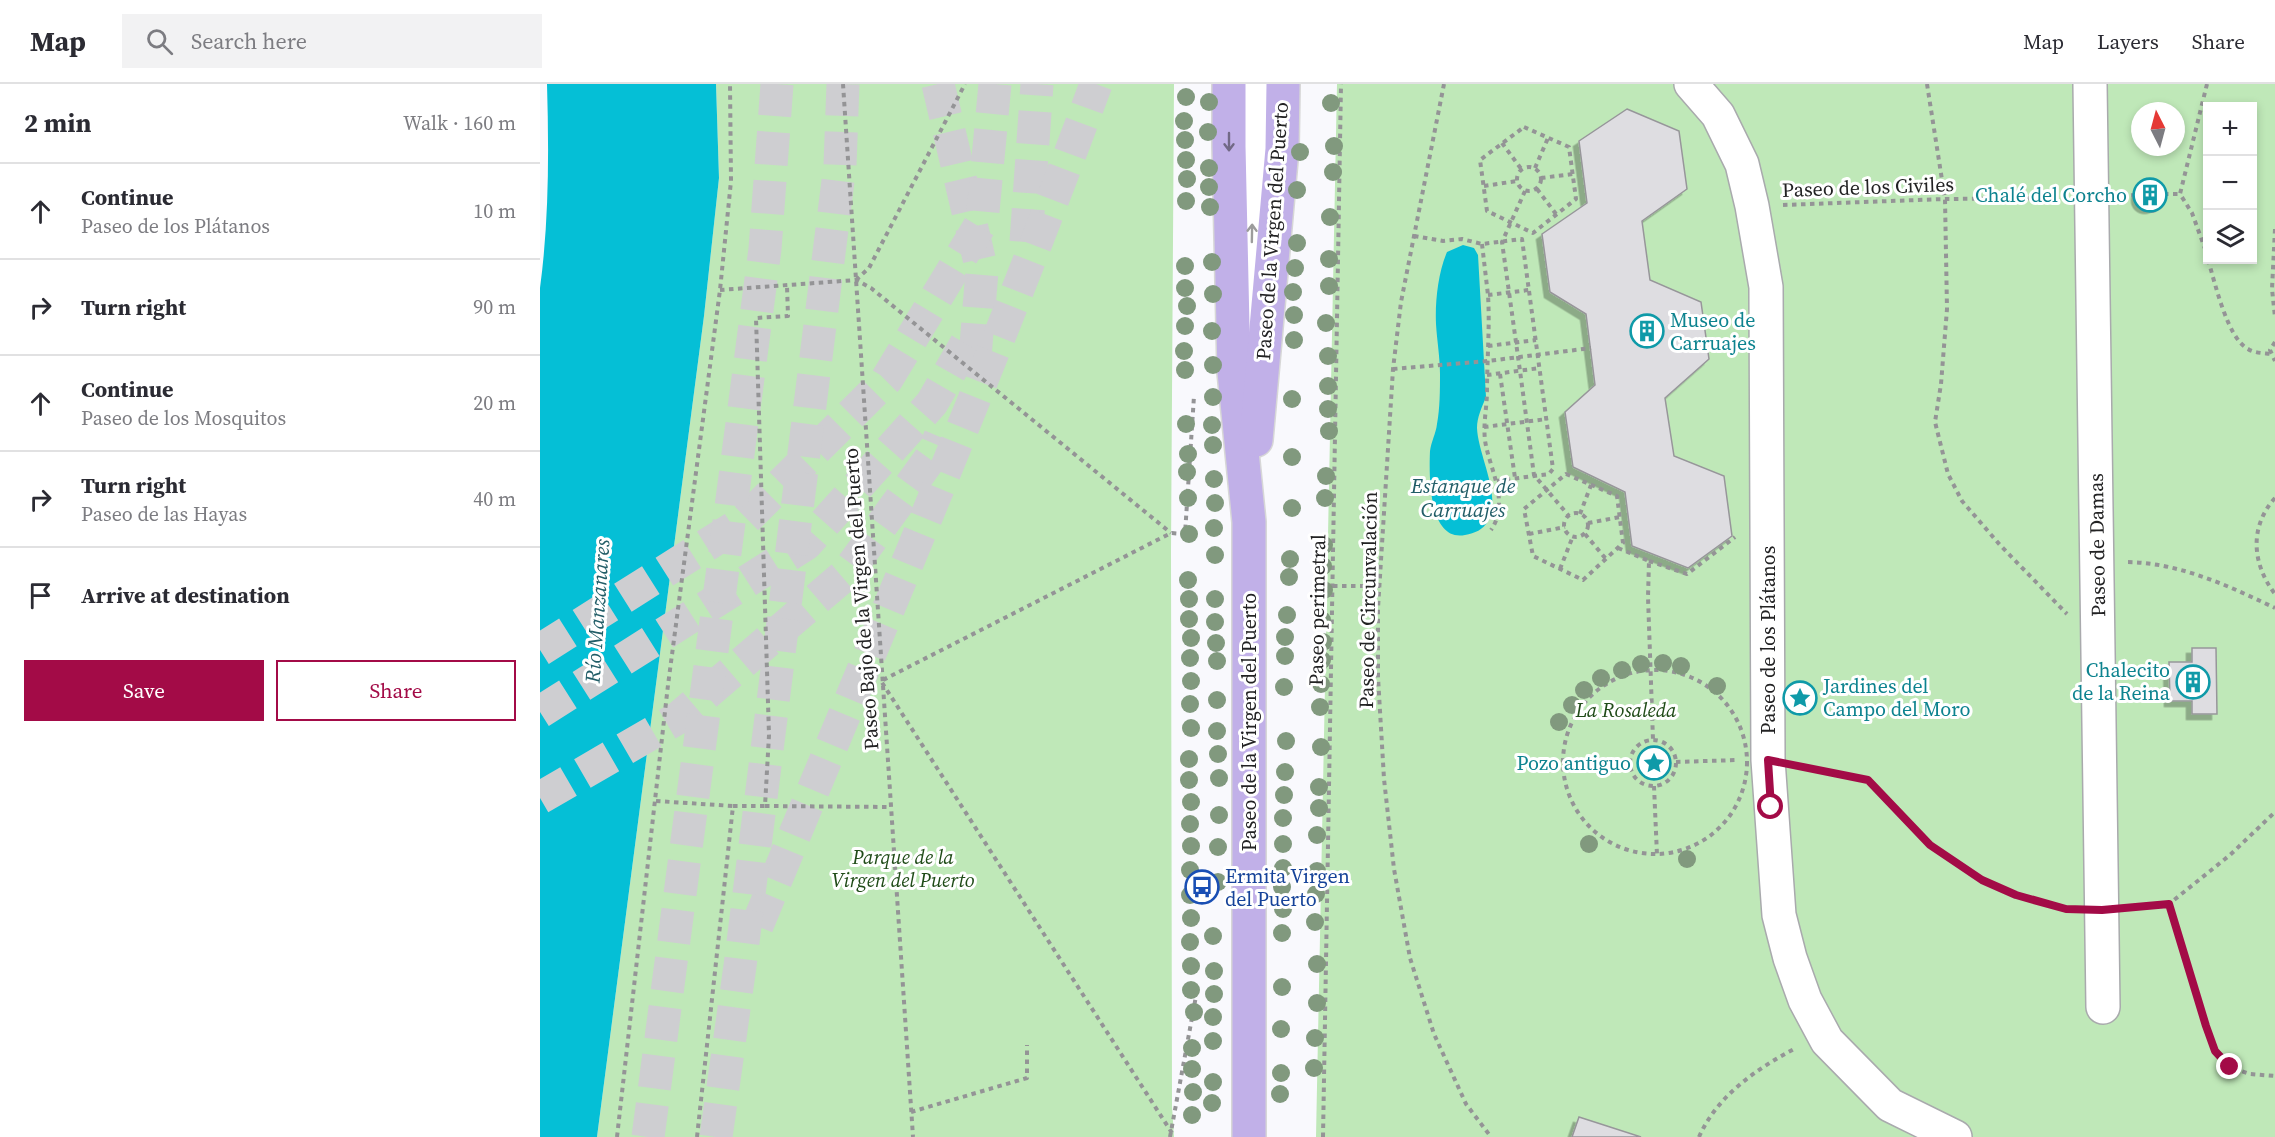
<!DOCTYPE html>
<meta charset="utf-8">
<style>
:root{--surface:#fff;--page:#f2f2f3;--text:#2b2b33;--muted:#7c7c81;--line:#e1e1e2;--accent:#a30b47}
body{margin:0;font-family:"Source Serif 4",serif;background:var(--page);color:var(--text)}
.controls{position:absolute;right:18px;top:18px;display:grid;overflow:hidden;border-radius:0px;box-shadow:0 3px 9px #0003}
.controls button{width:54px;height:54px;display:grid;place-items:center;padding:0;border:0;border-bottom:2px solid var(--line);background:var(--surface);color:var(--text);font:30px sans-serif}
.compass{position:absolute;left:1591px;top:18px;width:54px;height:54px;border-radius:50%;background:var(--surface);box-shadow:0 3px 9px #0003;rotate:354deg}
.stop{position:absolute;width:18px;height:18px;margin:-14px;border:4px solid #a30b47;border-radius:50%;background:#fff}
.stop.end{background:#a30b47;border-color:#fff;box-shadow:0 2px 6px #0008}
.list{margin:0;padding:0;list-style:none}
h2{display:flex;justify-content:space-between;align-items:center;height:78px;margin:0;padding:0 24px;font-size:26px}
h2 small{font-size:20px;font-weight:400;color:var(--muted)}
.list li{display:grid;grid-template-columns:39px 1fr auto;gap:18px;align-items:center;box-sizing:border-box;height:96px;padding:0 24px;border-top:2px solid var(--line)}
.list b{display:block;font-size:22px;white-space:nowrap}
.list p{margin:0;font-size:20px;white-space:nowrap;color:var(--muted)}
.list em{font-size:20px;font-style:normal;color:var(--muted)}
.actions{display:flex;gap:12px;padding:18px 24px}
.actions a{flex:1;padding:14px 0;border:2px solid var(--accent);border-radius:0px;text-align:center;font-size:21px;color:var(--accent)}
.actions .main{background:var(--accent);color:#fff}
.icon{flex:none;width:33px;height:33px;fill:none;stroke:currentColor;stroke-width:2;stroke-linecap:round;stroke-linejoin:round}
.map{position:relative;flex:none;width:1735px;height:1053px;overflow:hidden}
header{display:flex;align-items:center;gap:36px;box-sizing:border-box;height:84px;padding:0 30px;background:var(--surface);border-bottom:2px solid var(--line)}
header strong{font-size:28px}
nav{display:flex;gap:33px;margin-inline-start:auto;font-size:21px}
.search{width:420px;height:54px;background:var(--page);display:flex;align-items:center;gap:15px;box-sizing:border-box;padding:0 21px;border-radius:0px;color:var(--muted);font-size:22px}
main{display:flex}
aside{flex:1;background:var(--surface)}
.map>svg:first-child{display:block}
.green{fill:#bfe8b8;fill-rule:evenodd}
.water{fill:#05bfd6}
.building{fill:#dedde1;stroke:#97969a;stroke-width:1.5;filter:url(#shadow)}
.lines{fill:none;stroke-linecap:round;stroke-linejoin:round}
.highway-tunnel{stroke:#ceced1;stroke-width:33;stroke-dasharray:33 16;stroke-linecap:butt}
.street-casing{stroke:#a9aaad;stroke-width:36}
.primary-casing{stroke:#d7d7d7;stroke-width:36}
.path{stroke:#949496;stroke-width:4;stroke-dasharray:4.5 4.5;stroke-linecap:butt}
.street{stroke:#fff;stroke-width:33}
.primary{stroke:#c1b0e8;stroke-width:33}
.tree{fill:#81997e}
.oneway{stroke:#726986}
.oneway2{stroke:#9c9c9c}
.route{stroke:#a30b47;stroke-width:8}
.labels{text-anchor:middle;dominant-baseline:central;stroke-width:6;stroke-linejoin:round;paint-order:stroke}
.street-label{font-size:20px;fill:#222223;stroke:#fff}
.culture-label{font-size:20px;fill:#0d838f;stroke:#fff;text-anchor:end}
.park-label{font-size:20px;font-style:italic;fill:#1f4b17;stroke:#fff}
.transit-label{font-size:20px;fill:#164399;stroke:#fff;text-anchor:start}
.water-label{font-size:21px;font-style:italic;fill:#215d67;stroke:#fff}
</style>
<header>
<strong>Map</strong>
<div class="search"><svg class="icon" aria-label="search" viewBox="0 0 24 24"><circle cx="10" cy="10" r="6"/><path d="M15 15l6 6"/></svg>Search here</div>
<nav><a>Map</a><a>Layers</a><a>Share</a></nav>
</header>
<main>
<aside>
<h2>2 min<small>Walk · 160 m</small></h2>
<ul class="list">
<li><svg class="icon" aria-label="ahead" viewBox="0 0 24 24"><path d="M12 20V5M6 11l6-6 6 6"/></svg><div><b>Continue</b><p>Paseo de los Plátanos</p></div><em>10 m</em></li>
<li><svg class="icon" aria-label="right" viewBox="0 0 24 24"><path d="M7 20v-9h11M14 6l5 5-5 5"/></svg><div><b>Turn right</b></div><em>90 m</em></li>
<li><svg class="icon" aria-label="ahead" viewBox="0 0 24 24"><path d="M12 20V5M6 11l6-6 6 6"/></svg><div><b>Continue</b><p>Paseo de los Mosquitos</p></div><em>20 m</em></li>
<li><svg class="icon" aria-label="right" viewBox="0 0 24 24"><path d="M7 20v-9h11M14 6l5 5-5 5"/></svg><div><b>Turn right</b><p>Paseo de las Hayas</p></div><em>40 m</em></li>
<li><svg class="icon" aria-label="arrive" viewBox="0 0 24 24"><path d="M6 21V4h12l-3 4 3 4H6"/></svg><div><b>Arrive at destination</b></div></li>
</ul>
<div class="actions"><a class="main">Save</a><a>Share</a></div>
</aside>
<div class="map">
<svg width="1735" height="1053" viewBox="0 0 1735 1053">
<defs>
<filter id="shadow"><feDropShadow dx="-5.5" dy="5.5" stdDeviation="0" flood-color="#0004"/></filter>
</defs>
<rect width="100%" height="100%" fill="#f9f9fd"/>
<!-- green -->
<g class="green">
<polygon points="176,0 634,0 631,468 632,1022 634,1053 57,1053 164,232 179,94"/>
<path d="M797,0H1735V1053H776ZM1668,22H1712V176H1668ZM1600,27H1636V63H1600Z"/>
</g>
<!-- water -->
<g class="water">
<path d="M7,0H176L179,94L164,232L57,1053H0V204C9,137 9,68 7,0Z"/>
<path d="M923,161L934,164L938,171L946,313C942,323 937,333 937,344C938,371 962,412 948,437C943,446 935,449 925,451C888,458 889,391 890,367C891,358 896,349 897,340C900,324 900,306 900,290C900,273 897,257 896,240C895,218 898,189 907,168Z"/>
</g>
<!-- building -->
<g class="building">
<polygon points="1087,25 1139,47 1147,105 1102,137 1110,196 1161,218 1169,275 1125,314 1134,372 1184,392 1192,452 1148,484 1092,462 1085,408 1033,383 1025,328 1055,301 1046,230 1010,208 1002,150 1047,119 1039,57"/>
<circle cx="1610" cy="111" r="13"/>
<polygon points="1652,564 1676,564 1677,630 1652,630 1652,617 1630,617 1629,578 1652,578"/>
<polygon points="1039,1033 1101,1053 1032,1053"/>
</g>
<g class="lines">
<!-- highway-tunnel -->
<g class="highway-tunnel">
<polyline points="398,0 442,187 435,273 428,289"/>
<polyline points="486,158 497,0"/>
<polyline points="0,566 203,438 347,295 442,138 455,0"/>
<polyline points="0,628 266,460 392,319 427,258"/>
<polyline points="0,714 138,634 306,490 392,372 400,353"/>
<path d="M217,842C332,562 452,284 556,0"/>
<polyline points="108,1053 225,165 237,0"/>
<polyline points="176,1053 200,882 300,81 303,0"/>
</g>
<defs>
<g id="street">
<polyline points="1151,0 1178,31 1202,80 1212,122 1226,203 1228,676 1239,831 1250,874 1265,916 1287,957 1350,1021 1415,1053"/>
<polyline points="1550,0 1563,923"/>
<polyline points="711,268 714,0"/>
</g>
<g id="primary">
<polyline points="689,0 689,62 694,288 709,438 709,1053"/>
<polyline points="716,356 742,65 743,0"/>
</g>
</defs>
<!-- street casing -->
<use href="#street" class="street-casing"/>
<!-- primary casing -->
<use href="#primary" class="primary-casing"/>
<!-- path -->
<g class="path">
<polyline points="303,0 373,1053"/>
<polyline points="904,0 861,218 853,285 838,524 838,593 844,695 854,785 870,874 894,950 926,1020 951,1053"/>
<polyline points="1387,0 1405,115 1407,225 1401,300 1395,338 1408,390 1422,417 1460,461 1527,530"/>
<polyline points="1667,0 1640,110 1652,129 1668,173"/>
<polygon points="984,43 1029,63 1036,115 993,149 947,127 940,76"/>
<polyline points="962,59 982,86"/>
<circle cx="989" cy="95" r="12"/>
<polyline points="995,84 1008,54"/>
<polyline points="1001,94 1033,90"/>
<circle cx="1610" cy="112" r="15"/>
<polyline points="944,102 977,97"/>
<polyline points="997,105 1016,130"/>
<polyline points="985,107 962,158 980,287 994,391 1029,432"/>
<polyline points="1624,110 1640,110"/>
<polyline points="1582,112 1596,111"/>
<polyline points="1243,121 1405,115 1520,114"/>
<polyline points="1735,145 1732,205 1735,233"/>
<polyline points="874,152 903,157 922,155 942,160 982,155 1013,385 1009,390 956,397"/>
<path d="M942,160C944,177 946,194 948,211C950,243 947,275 947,307C947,325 942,343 946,362C952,389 969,420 951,446"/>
<path d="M1668,176C1675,198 1687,254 1708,265C1714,269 1723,269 1731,270"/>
<polyline points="316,196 329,184 425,0"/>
<polyline points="180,206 316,196 331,204 631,449"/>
<polyline points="948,211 989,206"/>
<polyline points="1735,258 1730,266 1735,277"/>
<polyline points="948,262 996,256"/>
<polyline points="853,285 948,277 1051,264"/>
<polyline points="960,290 975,394"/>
<polyline points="947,291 1000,284"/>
<polyline points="944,343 1007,335"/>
<polygon points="1026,390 1077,412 1083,459 1043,496 993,472 984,425"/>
<path d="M1735,414C1709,443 1712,480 1735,510"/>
<circle cx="1036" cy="441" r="12"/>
<polyline points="1040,430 1051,401"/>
<polyline points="1048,439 1080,433"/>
<polyline points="989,450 1025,443"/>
<polyline points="1045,450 1066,475"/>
<polyline points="1078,464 1109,477 1108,513 1113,656"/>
<polyline points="1109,477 1147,490 1195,453"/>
<path d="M1588,478C1640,479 1689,502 1735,524"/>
<polyline points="1020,485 1033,452"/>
<polyline points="793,502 840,502"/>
<circle cx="1115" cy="678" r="92"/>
<circle cx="1113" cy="679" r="23"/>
<polyline points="1136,678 1197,676"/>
<polyline points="1022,681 1091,680"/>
<polyline points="1258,682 1328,696 1390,761 1442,796 1503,820 1532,825"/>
<polyline points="1114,702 1117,771"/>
<polyline points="116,717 193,722"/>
<polyline points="225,722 350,723"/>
<polyline points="1629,820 1666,942 1675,967 1690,983 1710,990 1735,992"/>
<polyline points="1591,823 1629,820 1690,771 1735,728"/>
<polyline points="371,1028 487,994 487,961"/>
<polyline points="632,1049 341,597 631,449 645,450 654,312"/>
<polyline points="77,1053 128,601 180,206 191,97 190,0"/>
<polyline points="157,1053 193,722 225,722 229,651 216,234 248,232 247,202"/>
<polyline points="630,1053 656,912"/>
<polyline points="783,1053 801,0"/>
<path d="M1159,1053C1177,1012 1216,985 1256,964"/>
</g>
<!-- street -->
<use href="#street" class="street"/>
<!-- primary -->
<use href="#primary" class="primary"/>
</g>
<!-- trees -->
<g class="tree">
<circle cx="646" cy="13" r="9"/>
<circle cx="669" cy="18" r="9"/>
<circle cx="791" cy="19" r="9"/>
<circle cx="644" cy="37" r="9"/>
<circle cx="668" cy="48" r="9"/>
<circle cx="645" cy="56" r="9"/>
<circle cx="794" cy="62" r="9"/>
<circle cx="760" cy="68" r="9"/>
<circle cx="646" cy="76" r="9"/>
<circle cx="669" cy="84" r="9"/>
<circle cx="793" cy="88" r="9"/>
<circle cx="647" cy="95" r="9"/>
<circle cx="669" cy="103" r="9"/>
<circle cx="757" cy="106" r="9"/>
<circle cx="646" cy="117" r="9"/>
<circle cx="670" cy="123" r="9"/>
<circle cx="790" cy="133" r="9"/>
<circle cx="757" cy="159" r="9"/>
<circle cx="789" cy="175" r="9"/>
<circle cx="672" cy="178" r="9"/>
<circle cx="645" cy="182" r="9"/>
<circle cx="755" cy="184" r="9"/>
<circle cx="789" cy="202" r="9"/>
<circle cx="645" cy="204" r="9"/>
<circle cx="753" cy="208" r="9"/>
<circle cx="673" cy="210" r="9"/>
<circle cx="647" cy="222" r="9"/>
<circle cx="754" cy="231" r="9"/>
<circle cx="786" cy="239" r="9"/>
<circle cx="645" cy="242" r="9"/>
<circle cx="672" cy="247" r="9"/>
<circle cx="754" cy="256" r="9"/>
<circle cx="644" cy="267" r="9"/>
<circle cx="788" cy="272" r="9"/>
<circle cx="673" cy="281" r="9"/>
<circle cx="645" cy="286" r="9"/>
<circle cx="788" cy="302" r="9"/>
<circle cx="673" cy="313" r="9"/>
<circle cx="752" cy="315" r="9"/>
<circle cx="788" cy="325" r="9"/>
<circle cx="646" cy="340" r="9"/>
<circle cx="672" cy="341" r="9"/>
<circle cx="789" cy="347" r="9"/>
<circle cx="673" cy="361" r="9"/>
<circle cx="648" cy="370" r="9"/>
<circle cx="752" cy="373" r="9"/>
<circle cx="647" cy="388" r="9"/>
<circle cx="786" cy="392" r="9"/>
<circle cx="674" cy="395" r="9"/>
<circle cx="648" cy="414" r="9"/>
<circle cx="785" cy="414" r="9"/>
<circle cx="675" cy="419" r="9"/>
<circle cx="752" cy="424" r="9"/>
<circle cx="674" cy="444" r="9"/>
<circle cx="649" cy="450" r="9"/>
<circle cx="784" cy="461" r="9"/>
<circle cx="675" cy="471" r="9"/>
<circle cx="750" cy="475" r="9"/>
<circle cx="783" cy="482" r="9"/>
<circle cx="749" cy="493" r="9"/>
<circle cx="648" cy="496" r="9"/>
<circle cx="784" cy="506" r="9"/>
<circle cx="649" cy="515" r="9"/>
<circle cx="675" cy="515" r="9"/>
<circle cx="747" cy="531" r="9"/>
<circle cx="649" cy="535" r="9"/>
<circle cx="782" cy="536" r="9"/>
<circle cx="675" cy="538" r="9"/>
<circle cx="745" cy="553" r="9"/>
<circle cx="651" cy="554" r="9"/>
<circle cx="783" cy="558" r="9"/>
<circle cx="676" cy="559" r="9"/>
<circle cx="745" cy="572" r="9"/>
<circle cx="650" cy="574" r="9"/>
<circle cx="782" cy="576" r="9"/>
<circle cx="677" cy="577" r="9"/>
<circle cx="1123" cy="579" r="9"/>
<circle cx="1101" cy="580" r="9"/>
<circle cx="1141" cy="582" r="9"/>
<circle cx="1082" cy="586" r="9"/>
<circle cx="1061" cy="594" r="9"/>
<circle cx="651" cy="597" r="9"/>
<circle cx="781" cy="600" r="9"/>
<circle cx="1177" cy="602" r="9"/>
<circle cx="744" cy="603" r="9"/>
<circle cx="1044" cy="606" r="9"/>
<circle cx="677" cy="616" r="9"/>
<circle cx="650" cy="620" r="9"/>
<circle cx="1032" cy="621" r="9"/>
<circle cx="780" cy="623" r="9"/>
<circle cx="1019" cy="638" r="9"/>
<circle cx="651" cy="644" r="9"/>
<circle cx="677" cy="647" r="9"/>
<circle cx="746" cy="657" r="9"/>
<circle cx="781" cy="663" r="9"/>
<circle cx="678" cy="670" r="9"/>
<circle cx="649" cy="675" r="9"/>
<circle cx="745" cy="688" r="9"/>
<circle cx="679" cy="694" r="9"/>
<circle cx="649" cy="696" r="9"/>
<circle cx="779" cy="703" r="9"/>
<circle cx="744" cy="711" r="9"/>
<circle cx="651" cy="718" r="9"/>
<circle cx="779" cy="724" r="9"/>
<circle cx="679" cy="731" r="9"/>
<circle cx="743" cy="734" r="9"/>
<circle cx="650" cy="740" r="9"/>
<circle cx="777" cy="751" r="9"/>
<circle cx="743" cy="760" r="9"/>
<circle cx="1049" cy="760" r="9"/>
<circle cx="651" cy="762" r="9"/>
<circle cx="678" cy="763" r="9"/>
<circle cx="1147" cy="775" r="9"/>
<circle cx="743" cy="784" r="9"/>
<circle cx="650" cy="786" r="9"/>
<circle cx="777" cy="787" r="9"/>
<circle cx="678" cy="798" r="9"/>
<circle cx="742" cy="803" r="9"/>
<circle cx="776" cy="810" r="9"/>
<circle cx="650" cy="811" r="9"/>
<circle cx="743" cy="825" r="9"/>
<circle cx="651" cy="834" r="9"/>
<circle cx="775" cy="838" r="9"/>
<circle cx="742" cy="849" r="9"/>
<circle cx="673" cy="852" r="9"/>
<circle cx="650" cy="858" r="9"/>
<circle cx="777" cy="880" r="9"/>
<circle cx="651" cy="882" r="9"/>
<circle cx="674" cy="887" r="9"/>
<circle cx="742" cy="903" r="9"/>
<circle cx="651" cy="906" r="9"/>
<circle cx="674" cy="910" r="9"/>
<circle cx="777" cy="919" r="9"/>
<circle cx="654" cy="928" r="9"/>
<circle cx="673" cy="933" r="9"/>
<circle cx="741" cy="945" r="9"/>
<circle cx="775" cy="954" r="9"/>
<circle cx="673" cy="957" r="9"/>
<circle cx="652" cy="964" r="9"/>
<circle cx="774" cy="984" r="9"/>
<circle cx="652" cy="985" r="9"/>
<circle cx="741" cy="989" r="9"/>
<circle cx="673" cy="998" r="9"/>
<circle cx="653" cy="1008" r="9"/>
<circle cx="740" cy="1010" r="9"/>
<circle cx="672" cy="1019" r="9"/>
<circle cx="652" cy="1031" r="9"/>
</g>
<!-- one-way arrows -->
<defs><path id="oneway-shaft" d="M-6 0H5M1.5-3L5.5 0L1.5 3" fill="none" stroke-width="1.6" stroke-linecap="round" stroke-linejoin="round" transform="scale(1.5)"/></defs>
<use class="oneway" href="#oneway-shaft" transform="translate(689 58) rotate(90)"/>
<use class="oneway2" href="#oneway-shaft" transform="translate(712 149) rotate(-89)"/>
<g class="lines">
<!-- route -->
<polyline class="route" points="1231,723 1228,676 1328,696 1390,761 1442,796 1476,811 1526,825 1562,826 1629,820 1666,942 1675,967 1690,983"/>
</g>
<!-- icons -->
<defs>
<symbol id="building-ring" viewBox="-11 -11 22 22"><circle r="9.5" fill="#fff" stroke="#0f9aa8" stroke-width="1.5"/><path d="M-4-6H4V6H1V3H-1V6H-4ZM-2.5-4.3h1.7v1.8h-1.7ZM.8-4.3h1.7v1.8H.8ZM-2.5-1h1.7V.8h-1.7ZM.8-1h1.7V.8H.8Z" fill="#0f9aa8"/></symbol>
<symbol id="sight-ring" viewBox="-11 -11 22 22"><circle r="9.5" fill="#fff" stroke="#0f9aa8" stroke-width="1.5"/><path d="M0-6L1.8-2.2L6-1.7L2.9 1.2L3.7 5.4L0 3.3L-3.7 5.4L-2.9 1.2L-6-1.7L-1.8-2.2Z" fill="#0f9aa8"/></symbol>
<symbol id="bus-ring" viewBox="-11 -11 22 22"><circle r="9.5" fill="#fff" stroke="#1a4fb4" stroke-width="1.5"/><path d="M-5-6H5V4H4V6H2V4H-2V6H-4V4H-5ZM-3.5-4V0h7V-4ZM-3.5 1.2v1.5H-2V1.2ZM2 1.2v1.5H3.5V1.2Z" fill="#1a4fb4"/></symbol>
</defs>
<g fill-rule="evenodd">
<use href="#building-ring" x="1591" y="92" width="38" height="38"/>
<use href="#building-ring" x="1088" y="228" width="38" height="38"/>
<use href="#building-ring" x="1634" y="579" width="38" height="38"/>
<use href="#sight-ring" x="1241" y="595" width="38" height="38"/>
<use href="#sight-ring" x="1095" y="660" width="38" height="38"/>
<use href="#bus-ring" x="643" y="784" width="38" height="38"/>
</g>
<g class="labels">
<!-- street labels -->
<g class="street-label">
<text transform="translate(1328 103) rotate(-2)">Paseo de los Civiles</text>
<text transform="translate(732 147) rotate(-86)">Paseo de la Virgen del Puerto</text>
<text transform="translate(1557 461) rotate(-91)">Paseo de Damas</text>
<text transform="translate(321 515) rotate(-94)">Paseo Bajo de la Virgen del Puerto</text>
<text transform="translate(828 516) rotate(-89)">Paseo de Circunvalación</text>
<text transform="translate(777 526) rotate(-89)">Paseo perimetral</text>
<text transform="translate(1228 556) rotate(-90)">Paseo de los Plátanos</text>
<text transform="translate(709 638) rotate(-90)">Paseo de la Virgen del Puerto</text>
</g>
<!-- culture labels -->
<g class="culture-label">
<text x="1587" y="111">Chalé del Corcho</text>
<text x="1130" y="236" text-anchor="start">Museo de<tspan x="1130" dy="23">Carruajes</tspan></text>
<text x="1630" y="586">Chalecito<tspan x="1630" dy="23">de la Reina</tspan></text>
<text x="1283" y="602" text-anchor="start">Jardines del<tspan x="1283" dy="23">Campo del Moro</tspan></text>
<text x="1091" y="679">Pozo antiguo</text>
</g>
<!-- park labels -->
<g class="park-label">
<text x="1086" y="626">La Rosaleda</text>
<text x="363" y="773">Parque de la<tspan x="363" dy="23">Virgen del Puerto</tspan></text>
</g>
<!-- transit labels -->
<g class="transit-label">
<text x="685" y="792">Ermita Virgen<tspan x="685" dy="23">del Puerto</tspan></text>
</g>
<!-- water labels -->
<g class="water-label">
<text x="923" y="401">Estanque de<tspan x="923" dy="24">Carruajes</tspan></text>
<text transform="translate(57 527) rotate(-86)">Río Manzanares</text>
</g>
</g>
</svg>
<div class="controls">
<button>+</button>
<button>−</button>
<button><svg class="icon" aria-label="layers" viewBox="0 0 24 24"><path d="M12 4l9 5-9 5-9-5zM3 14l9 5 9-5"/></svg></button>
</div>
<svg class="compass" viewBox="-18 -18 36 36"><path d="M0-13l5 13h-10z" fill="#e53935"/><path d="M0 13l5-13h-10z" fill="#7c7c81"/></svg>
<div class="stop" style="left:1231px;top:723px"></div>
<div class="stop end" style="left:1690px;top:983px"></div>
</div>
</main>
